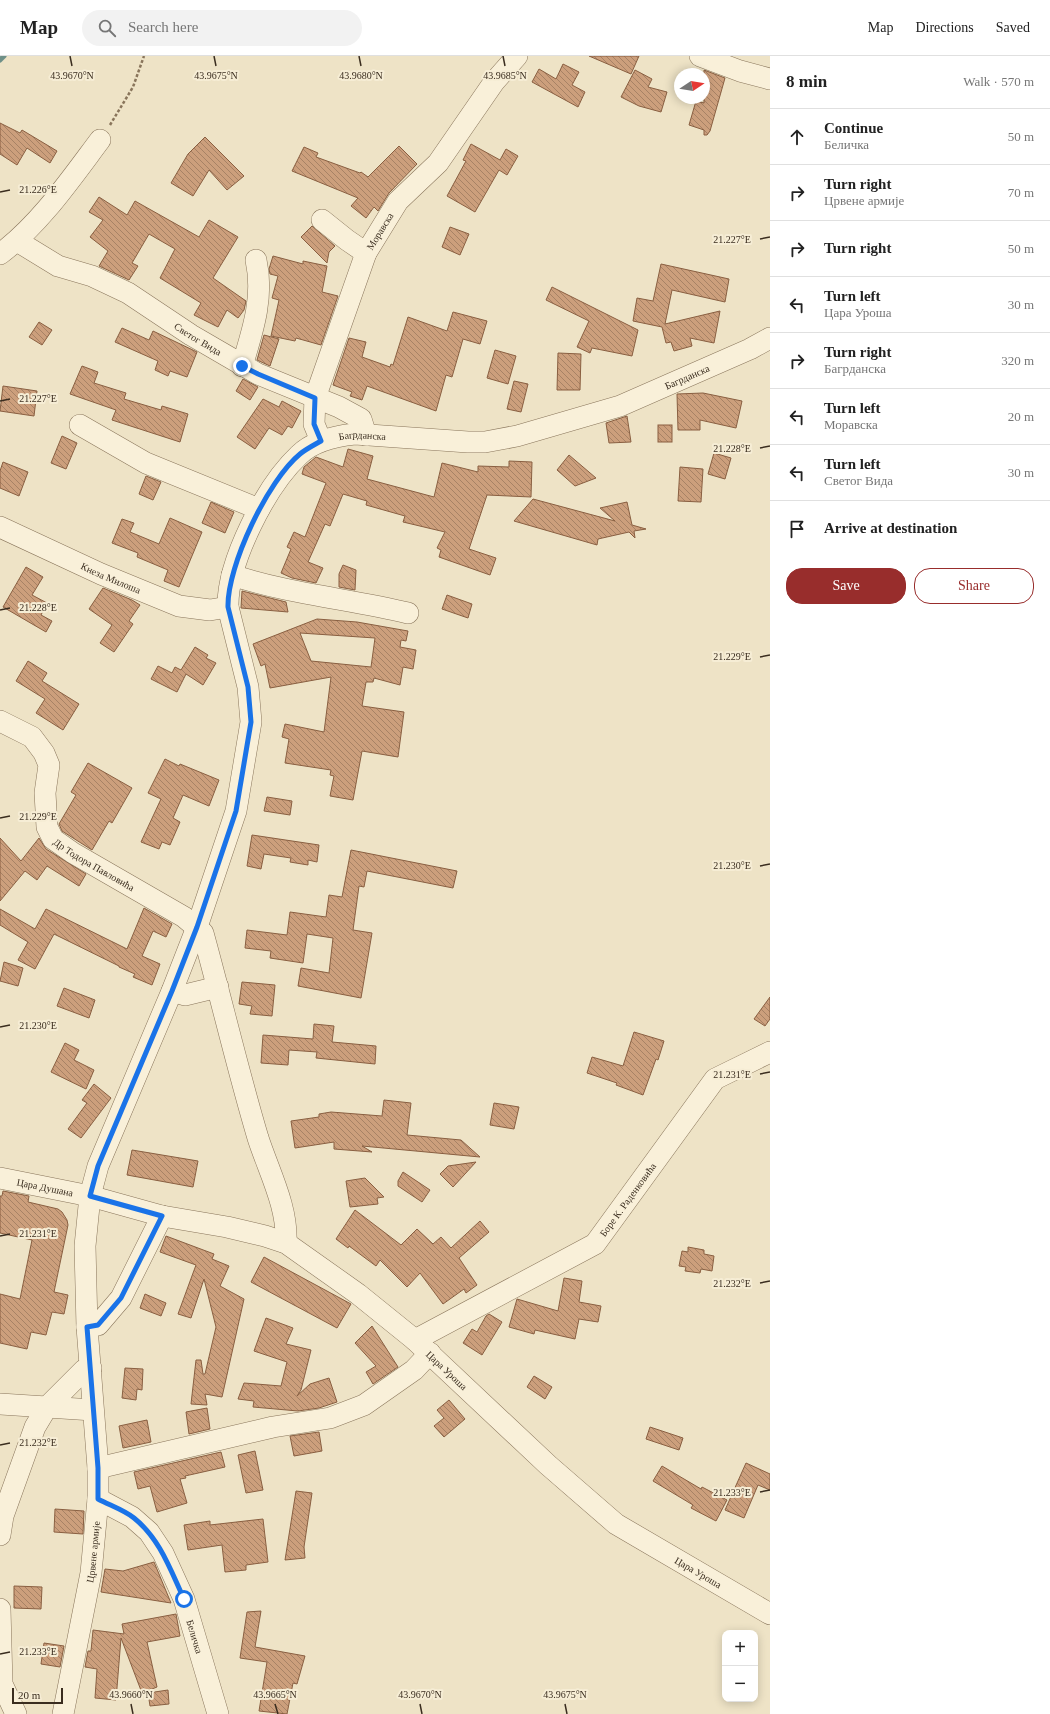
<!DOCTYPE html>
<meta charset="utf-8">
<style>
:root{--surface:#fff;--page:#f2f2f2;--text:#222;--muted:#767676;--line:#e0e0e0;--accent:#982d2c}
body{margin:0;font-family:Georgia,serif;background:var(--page);color:var(--text)}
.controls{position:absolute;right:12px;bottom:12px;display:grid;overflow:hidden;border-radius:8px;box-shadow:0 2px 10px #0003}
.controls button{width:36px;height:36px;display:grid;place-items:center;padding:0;border:0;border-bottom:1px solid var(--line);background:var(--surface);color:var(--text);font:20px sans-serif}
.compass{position:absolute;left:674px;top:12px;width:36px;height:36px;border-radius:50%;background:var(--surface);box-shadow:0 2px 10px #0003;rotate:78deg}
.scale{position:absolute;left:12px;bottom:10px;width:51px;box-sizing:border-box;padding-left:4px;border:2px solid #3a2d1f;border-top:0;font-size:11px;line-height:14px;white-space:nowrap;color:#3a2d1f;-webkit-text-stroke:3px #f6edd5;paint-order:stroke}
.stop{position:absolute;width:12px;height:12px;margin:-9px;border:3px solid #1a73e8;border-radius:50%;background:#fff}
.stop.end{background:#1a73e8;border-color:#fff;box-shadow:0 1px 4px #0008}
.list{margin:0;padding:0;list-style:none}
h2{display:flex;justify-content:space-between;align-items:center;height:52px;margin:0;padding:0 16px;font-size:17px}
h2 small{font-size:13px;font-weight:400;color:var(--muted)}
.list li{display:grid;grid-template-columns:26px 1fr auto;gap:12px;align-items:center;box-sizing:border-box;height:56px;padding:0 16px;border-top:1px solid var(--line)}
.list b{display:block;font-size:15px;white-space:nowrap}
.list p{margin:0;font-size:13px;white-space:nowrap;color:var(--muted)}
.list em{font-size:13px;font-style:normal;color:var(--muted)}
.actions{display:flex;gap:8px;padding:12px 16px}
.actions a{flex:1;padding:9px 0;border:1px solid var(--accent);border-radius:16px;text-align:center;font-size:14px;color:var(--accent)}
.actions .main{background:var(--accent);color:#fff}
.icon{flex:none;width:22px;height:22px;fill:none;stroke:currentColor;stroke-width:2;stroke-linecap:round;stroke-linejoin:round}
.map{position:relative;flex:none;width:770px;height:1658px;overflow:hidden}
header{display:flex;align-items:center;gap:24px;box-sizing:border-box;height:56px;padding:0 20px;background:var(--surface);border-bottom:1px solid var(--line)}
header strong{font-size:19px}
nav{display:flex;gap:22px;margin-inline-start:auto;font-size:14px}
.search{width:280px;height:36px;background:var(--page);display:flex;align-items:center;gap:10px;box-sizing:border-box;padding:0 14px;border-radius:22px;color:var(--muted);font-size:15px}
main{display:flex}
aside{flex:1;background:var(--surface)}
.map>svg:first-child{display:block}
.lines{fill:none;stroke-linecap:round;stroke-linejoin:round}
.stream{stroke:#6e9088;stroke-width:5}
.building{fill:url(#building-back-hatch);stroke:#895f41;fill-rule:evenodd}
.minor-casing{stroke:#89755b;stroke-width:22}
.path{stroke:#89755b;stroke-width:2.5;stroke-dasharray:3 2;stroke-linecap:butt}
.minor{stroke:#f9f0d9;stroke-width:21}
.route{stroke:#1a73e8;stroke-width:5}
.ticks{fill:none;stroke:#3a2d1f;stroke-width:1.5}
.labels{text-anchor:middle;dominant-baseline:central;stroke-width:4;stroke-linejoin:round;paint-order:stroke}
.street-label{font-size:10px;fill:#3a2d1f;stroke:#f6edd5}
.ticks-label{font-size:10px;text-anchor:middle;fill:#3a2d1f;stroke:#f6edd5;stroke-width:4;stroke-linejoin:round;paint-order:stroke}
</style>
<header>
<strong>Map</strong>
<div class="search"><svg class="icon" aria-label="search" viewBox="0 0 24 24"><circle cx="10" cy="10" r="6"/><path d="M15 15l6 6"/></svg>Search here</div>
<nav><a>Map</a><a>Directions</a><a>Saved</a></nav>
</header>
<main>
<div class="map">
<svg width="770" height="1658" viewBox="0 0 770 1658">
<defs>
<pattern id="building-back-hatch" width="6" height="6" patternUnits="userSpaceOnUse"><rect width="6" height="6" fill="#cc9f7c"/><path d="M-1 5l2 2M0 0l6 6M5-1l2 2" fill="none" stroke="#a78265"/></pattern>
</defs>
<rect width="100%" height="100%" fill="#eee3c6"/>
<g class="lines">
<!-- stream -->
<polyline class="stream" points="0,4 4,0"/>
</g>
<!-- building -->
<g class="building">
<polygon points="589,0 639,0 631,18"/>
<polygon points="563,8 579,16 572,29 585,36 578,51 532,26 539,13 556,23"/>
<polygon points="635,14 652,23 648,31 667,36 661,56 639,50 621,41"/>
<polygon points="704,14 725,22 710,75 707,79 704,79 704,74 689,69 696,45 704,47"/>
<polygon points="0,67 20,77 22,74 57,95 50,107 27,92 17,109 0,98"/>
<polygon points="205,81 244,120 227,134 209,114 193,140 171,127 188,98"/>
<polygon points="471,88 500,104 506,93 518,100 507,119 499,114 475,156 447,140 466,105 463,104"/>
<polygon points="399,90 417,108 389,137 378,155 374,151 366,162 351,150 358,142 292,115 304,91 318,97 316,101 360,117 361,116 368,121"/>
<polygon points="99,141 127,159 135,145 199,181 209,164 238,181 213,222 246,245 244,254 238,262 227,254 218,271 194,259 201,247 160,222 175,193 149,178 132,207 138,210 129,224 99,210 108,195 90,181 103,164 89,156"/>
<polygon points="312,170 335,190 329,196 327,207 301,181"/>
<polygon points="450,171 469,178 460,199 442,191"/>
<polygon points="273,200 303,208 303,205 327,210 322,236 338,240 321,289 296,282 295,285 271,280 279,244 272,242 278,220 270,218 269,213"/>
<polygon points="661,208 729,223 725,246 672,234 665,268 720,255 714,287 690,282 692,290 674,295 671,286 666,287 662,271 633,265 637,242 653,245"/>
<polygon points="552,231 638,274 632,300 592,292 590,297 577,291 589,265 546,244"/>
<polygon points="453,256 487,265 480,288 463,283 452,321 446,319 436,355 367,330 362,344 350,340 352,336 333,329 349,282 366,286 362,301 390,311 391,308 393,309 408,261 447,275"/>
<polygon points="39,266 52,274 42,289 29,281"/>
<polygon points="122,272 149,284 153,275 197,296 187,321 170,315 168,320 155,314 158,305 115,286"/>
<polygon points="264,279 279,283 270,310 257,304"/>
<polygon points="495,294 516,300 508,328 487,322"/>
<polygon points="558,297 581,298 580,334 557,334"/>
<polygon points="82,310 98,316 94,327 126,337 124,343 161,354 162,350 188,358 180,386 112,364 116,354 70,338"/>
<polygon points="243,323 258,331 250,344 236,335"/>
<polygon points="514,325 528,328 521,356 507,353"/>
<polygon points="3,330 37,335 34,360 0,355"/>
<polygon points="703,337 742,345 736,372 700,364 700,374 678,374 677,338"/>
<polygon points="263,343 279,351 282,345 301,355 292,372 288,370 282,379 269,372 255,393 237,381"/>
<polygon points="627,360 631,386 609,387 606,367"/>
<rect x="658" y="369" width="14" height="17"/>
<polygon points="62,380 77,387 66,413 51,407"/>
<polygon points="348,393 373,400 367,423 434,441 442,407 478,416 478,410 509,411 509,405 532,406 531,441 487,439 469,493 496,502 490,519 439,501 441,494 437,492 445,476 403,466 405,460 366,449 367,445 343,438 330,470 325,468 308,506 323,512 316,527 292,522 281,517 291,493 287,491 294,476 305,481 326,427 302,418 304,411 316,401 343,411"/>
<polygon points="714,397 731,402 725,423 708,418"/>
<polygon points="569,399 596,422 575,430 557,414"/>
<polygon points="3,406 28,416 19,440 0,432 0,415"/>
<polygon points="680,411 703,413 701,446 678,445"/>
<polygon points="146,420 161,426 153,444 139,438"/>
<polygon points="533,443 615,465 600,452 627,446 632,469 646,473 634,475 635,482 629,476 598,483 597,489 514,465"/>
<polygon points="211,446 234,456 225,477 202,467"/>
<polygon points="170,462 202,476 179,531 164,525 168,514 137,501 138,497 112,487 122,463 134,467 130,476 159,488"/>
<polygon points="343,509 356,514 355,534 339,531 339,518"/>
<polygon points="26,511 43,521 32,539 47,547 41,559 52,565 46,576 3,551"/>
<polygon points="103,532 132,544 140,549 129,565 133,568 114,596 100,587 112,569 89,553"/>
<polygon points="242,535 286,546 288,556 241,552"/>
<polygon points="447,539 472,548 468,562 442,553"/>
<path d="M317,563L357,566L408,575L406,585L401,584L400,591L416,594L413,613L403,611L400,629L374,622L373,626H366L362,650L404,656L398,701L362,695L353,744L330,740L334,720L330,719L331,714L285,707L289,683L282,681L285,668L324,676L331,621L270,632L265,608L261,610L253,588ZM300,577L375,582L371,611L311,605Z"/>
<polygon points="195,591 208,599 206,602 216,607 203,629 186,618 177,636 151,623 158,610 172,617 175,611 181,614"/>
<polygon points="28,605 47,617 42,625 79,648 63,674 36,657 45,643 16,625"/>
<polygon points="165,703 179,710 180,708 219,724 209,750 183,739 173,762 180,766 170,789 162,786 159,793 141,786 161,743 148,737"/>
<polygon points="88,707 132,732 112,767 109,765 92,794 62,775 59,768 76,739 71,736"/>
<polygon points="267,741 292,745 290,759 264,755"/>
<polygon points="252,779 319,789 317,806 308,804 308,809 290,806 291,802 264,798 261,813 247,810"/>
<polygon points="0,782 21,805 39,782 46,793 86,818 79,830 47,810 37,824 25,815 0,845"/>
<polygon points="351,794 457,815 453,832 367,815 364,831 359,830 353,874 372,877 361,942 298,930 301,912 329,917 333,882 307,878 303,907 270,902 271,895 245,892 247,874 287,879 290,856 326,861 329,839 342,841"/>
<polygon points="144,852 172,868 166,881 153,875 142,900 160,908 152,929 133,921 135,918 119,911 119,910 54,878 35,913 18,904 28,886 0,869 0,853 35,873 46,853 127,893"/>
<polygon points="4,906 23,912 18,930 0,925"/>
<polygon points="242,926 275,929 272,960 250,958 252,950 239,948"/>
<polygon points="64,932 95,944 89,962 57,950"/>
<polygon points="770,941 770,963 765,970 754,963"/>
<polygon points="314,968 334,970 332,986 376,990 375,1008 316,1002 317,996 289,994 288,1009 261,1007 263,979 313,983"/>
<polygon points="634,976 664,985 658,1004 656,1003 643,1039 616,1029 617,1027 587,1017 592,1001 623,1010"/>
<polygon points="65,987 79,994 74,1004 94,1014 86,1033 51,1016"/>
<polygon points="94,1028 111,1042 81,1082 68,1073 87,1047 82,1044"/>
<polygon points="384,1044 411,1047 407,1079 461,1084 480,1101 362,1090 372,1096 334,1093 334,1086 295,1092 291,1065 319,1061 319,1058 331,1056 382,1060"/>
<polygon points="494,1047 519,1051 514,1073 490,1069"/>
<polygon points="132,1094 198,1105 193,1131 127,1119"/>
<polygon points="476,1106 453,1131 440,1118 448,1110"/>
<polygon points="403,1116 430,1134 422,1146 398,1130 398,1125"/>
<polygon points="365,1122 384,1141 377,1142 378,1148 350,1151 346,1125"/>
<polygon points="3,1135 29,1140 28,1146 58,1153 62,1156 67,1164 68,1169 54,1236 68,1239 64,1258 52,1256 46,1279 31,1276 27,1293 0,1287 0,1238 20,1243 32,1184 0,1177 0,1140 2,1140"/>
<polygon points="355,1154 401,1189 417,1173 433,1188 441,1181 451,1192 480,1165 489,1176 459,1202 477,1229 466,1237 464,1233 443,1248 420,1217 407,1231 380,1204 376,1210 349,1190 348,1192 336,1183"/>
<polygon points="166,1180 214,1198 212,1203 229,1210 220,1230 244,1243 222,1341 205,1338 207,1349 191,1348 196,1304 201,1304 203,1318 205,1318 216,1271 204,1223 191,1262 178,1258 196,1209 160,1196"/>
<polygon points="688,1191 704,1194 704,1198 714,1200 712,1215 701,1213 700,1217 685,1215 686,1211 679,1210 682,1195 688,1196"/>
<polygon points="264,1201 351,1248 337,1272 251,1226"/>
<polygon points="564,1222 582,1225 579,1246 601,1250 598,1266 579,1263 575,1283 535,1274 534,1278 509,1271 517,1243 558,1255"/>
<polygon points="145,1238 166,1247 161,1260 140,1252"/>
<polygon points="489,1258 502,1266 482,1299 463,1287 472,1273 477,1276 486,1260"/>
<polygon points="266,1262 293,1272 286,1288 311,1294 301,1334 297,1340 310,1328 329,1322 337,1346 319,1352 298,1355 253,1351 254,1345 238,1343 244,1327 281,1330 287,1306 254,1295"/>
<polygon points="372,1270 398,1311 373,1328 366,1316 376,1310 355,1287"/>
<polygon points="125,1312 143,1313 142,1334 137,1333 136,1344 122,1342"/>
<polygon points="534,1320 552,1331 545,1343 527,1331"/>
<polygon points="449,1344 465,1363 444,1381 434,1370 444,1362 437,1354"/>
<polygon points="207,1352 210,1373 189,1378 186,1356"/>
<polygon points="147,1364 151,1386 123,1392 119,1370"/>
<polygon points="650,1371 683,1382 679,1394 646,1383"/>
<polygon points="319,1376 322,1395 294,1400 290,1380"/>
<polygon points="255,1395 263,1434 246,1437 238,1399"/>
<polygon points="221,1396 225,1411 185,1420 186,1422 180,1423 187,1447 157,1456 150,1430 138,1433 134,1416"/>
<polygon points="746,1407 770,1418 770,1434 758,1429 744,1462 725,1454"/>
<polygon points="662,1410 701,1433 702,1431 727,1444 716,1465 691,1452 693,1449 653,1425"/>
<polygon points="296,1435 312,1437 304,1491 305,1502 285,1504"/>
<polygon points="55,1453 84,1455 83,1478 54,1476"/>
<polygon points="263,1463 268,1506 246,1509 246,1514 225,1516 222,1489 188,1494 184,1469 210,1465 210,1469"/>
<polygon points="154,1506 171,1547 101,1536 105,1513 123,1515"/>
<polygon points="14,1530 42,1531 41,1553 14,1552"/>
<polygon points="261,1555 255,1591 305,1600 297,1628 293,1627 287,1658 259,1655 267,1606 240,1602 247,1556"/>
<polygon points="176,1558 180,1580 147,1586 157,1631 142,1637 121,1582 116,1644 95,1642 97,1613 85,1611 88,1595 91,1595 93,1574 124,1578 122,1568"/>
<polygon points="44,1587 64,1590 60,1611 41,1608"/>
<polygon points="168,1634 169,1648 150,1650 148,1637"/>
</g>
<g class="lines">
<defs>
<g id="minor">
<polyline points="700,0 740,15 770,23"/>
<polyline points="322,164 347,184 366,197"/>
<path id="s1" d="M17,185L58,210L92,220L128,237L191,279L258,318L339,351L361,363L366,379"/>
<path d="M0,198C40,168 70,124 100,84"/>
<path d="M242,310C253,274 264,241 256,204"/>
<polyline points="80,369 146,407 259,453"/>
<path id="s2" d="M321,385L314,368L315,342L366,197L398,145L438,107L494,26L517,0"/>
<path id="s3" d="M0,471L101,518L179,550L210,554L228,551"/>
<path d="M232,519C289,538 350,543 408,557"/>
<path id="s4" d="M0,665L32,681L44,697L49,709L45,737L47,771L53,783L73,797L184,861L203,877C222,946 238,1015 258,1082C269,1116 288,1151 286,1187"/>
<polyline points="172,935 185,939 218,931"/>
<path id="s5" d="M0,1122L90,1140L162,1160L227,1171L265,1180L286,1187L358,1238L415,1284L548,1409L616,1468L770,1558"/>
<polyline points="87,1271 98,1269 121,1242 162,1160"/>
<path id="s6" d="M415,1284L595,1188L715,1023L770,996"/>
<polyline points="0,1348 93,1354"/>
<polyline points="98,1412 273,1371 330,1362 364,1349 414,1314 430,1297"/>
<path id="s7" d="M98,1443L132,1461L149,1476L163,1497L184,1543L218,1658"/>
<polyline points="0,1479 3,1460 35,1371 47,1351 84,1314 91,1312"/>
<polyline points="0,1553 2,1628 16,1658"/>
<path id="s8" d="M63,1658L91,1517L98,1443V1412L87,1271L85,1190L90,1140L98,1110L172,935L197,871L236,755L251,666L248,631L228,551C227,506 266,430 299,399C313,385 336,380 355,378L468,386H485L517,380L620,350L750,293L770,282"/>
</g>
</defs>
<!-- minor casing -->
<use href="#minor" class="minor-casing"/>
<!-- path -->
<polyline class="path" points="110,69 133,31 144,0"/>
<!-- minor -->
<use href="#minor" class="minor"/>
</g>
<g class="lines">
<!-- route -->
<path class="route" d="M184,1543C170,1513 160,1483 134,1462C124,1454 109,1449 98,1443V1412L87,1271L98,1269L121,1242L162,1160L90,1140L98,1110L172,935L197,871L236,755L251,666L248,631L228,551C227,510 268,424 300,398C306,393 314,389 321,385L314,368L315,342L258,318L242,310"/>
</g>
<!-- ticks -->
<path class="ticks" d="M70,0L72,10M214,0L216,10M359,0L361,10M503,0L505,10M0,136L10,134M760,183L770,181M0,345L10,343M760,392L770,390M0,554L10,552M760,601L770,599M0,762L10,760M760,810L770,808M0,971L10,969M760,1018L770,1016M0,1180L10,1178M760,1227L770,1225M0,1389L10,1387M760,1436L770,1434M0,1598L10,1596M131,1648L133,1658M275,1648L278,1658M420,1648L422,1658M565,1648L567,1658"/>
<g class="labels">
<!-- street labels -->
<g class="street-label">
<text stroke="none"><textPath href="#s2" startOffset="224">Моравска</textPath></text>
<text stroke="none"><textPath href="#s1" startOffset="207">Светог Вида</textPath></text>
<text stroke="none"><textPath href="#s8" startOffset="1717">Багрданска</textPath></text>
<text stroke="none"><textPath href="#s8" startOffset="1381">Багрданска</textPath></text>
<text stroke="none"><textPath href="#s3" startOffset="122">Кнеза Милоша</textPath></text>
<text stroke="none"><textPath href="#s4" startOffset="193">Др Тодора Павловића</textPath></text>
<text stroke="none"><textPath href="#s5" startOffset="46">Цара Душана</textPath></text>
<text stroke="none"><textPath href="#s6" startOffset="259">Боре К. Раденковића</textPath></text>
<text stroke="none"><textPath href="#s5" startOffset="499">Цара Уроша</textPath></text>
<text stroke="none"><textPath href="#s8" startOffset="165">Црвене армије</textPath></text>
<text stroke="none"><textPath href="#s5" startOffset="823">Цара Уроша</textPath></text>
<text stroke="none"><textPath href="#s7" startOffset="176">Беличка</textPath></text>
</g>
</g>
<g class="ticks-label">
<text x="72" y="23">43.9670°N</text>
<text x="216" y="23">43.9675°N</text>
<text x="361" y="23">43.9680°N</text>
<text x="505" y="23">43.9685°N</text>
<text x="38" y="137">21.226°E</text>
<text x="732" y="187">21.227°E</text>
<text x="38" y="346">21.227°E</text>
<text x="732" y="396">21.228°E</text>
<text x="38" y="555">21.228°E</text>
<text x="732" y="604">21.229°E</text>
<text x="38" y="764">21.229°E</text>
<text x="732" y="813">21.230°E</text>
<text x="38" y="973">21.230°E</text>
<text x="732" y="1022">21.231°E</text>
<text x="38" y="1181">21.231°E</text>
<text x="732" y="1231">21.232°E</text>
<text x="38" y="1390">21.232°E</text>
<text x="732" y="1440">21.233°E</text>
<text x="38" y="1599">21.233°E</text>
<text x="131" y="1642">43.9660°N</text>
<text x="275" y="1642">43.9665°N</text>
<text x="420" y="1642">43.9670°N</text>
<text x="565" y="1642">43.9675°N</text>
</g>
</svg>
<div class="controls">
<button>+</button>
<button>−</button>
</div>
<svg class="compass" viewBox="-18 -18 36 36"><path d="M0-13l5 13h-10z" fill="#e53935"/><path d="M0 13l5-13h-10z" fill="#767676"/></svg>
<div class="scale">20 m</div>
<div class="stop" style="left:184px;top:1543px"></div>
<div class="stop end" style="left:242px;top:310px"></div>
</div>
<aside>
<h2>8 min<small>Walk · 570 m</small></h2>
<ul class="list">
<li><svg class="icon" aria-label="ahead" viewBox="0 0 24 24"><path d="M12 20V5M6 11l6-6 6 6"/></svg><div><b>Continue</b><p>Беличка</p></div><em>50 m</em></li>
<li><svg class="icon" aria-label="right" viewBox="0 0 24 24"><path d="M7 20v-9h11M14 6l5 5-5 5"/></svg><div><b>Turn right</b><p>Црвене армије</p></div><em>70 m</em></li>
<li><svg class="icon" aria-label="right" viewBox="0 0 24 24"><path d="M7 20v-9h11M14 6l5 5-5 5"/></svg><div><b>Turn right</b></div><em>50 m</em></li>
<li><svg class="icon" aria-label="left" viewBox="0 0 24 24"><path d="M17 20v-9H6M10 6l-5 5 5 5"/></svg><div><b>Turn left</b><p>Цара Уроша</p></div><em>30 m</em></li>
<li><svg class="icon" aria-label="right" viewBox="0 0 24 24"><path d="M7 20v-9h11M14 6l5 5-5 5"/></svg><div><b>Turn right</b><p>Багрданска</p></div><em>320 m</em></li>
<li><svg class="icon" aria-label="left" viewBox="0 0 24 24"><path d="M17 20v-9H6M10 6l-5 5 5 5"/></svg><div><b>Turn left</b><p>Моравска</p></div><em>20 m</em></li>
<li><svg class="icon" aria-label="left" viewBox="0 0 24 24"><path d="M17 20v-9H6M10 6l-5 5 5 5"/></svg><div><b>Turn left</b><p>Светог Вида</p></div><em>30 m</em></li>
<li><svg class="icon" aria-label="arrive" viewBox="0 0 24 24"><path d="M6 21V4h12l-3 4 3 4H6"/></svg><div><b>Arrive at destination</b></div></li>
</ul>
<div class="actions"><a class="main">Save</a><a>Share</a></div>
</aside>
</main>
